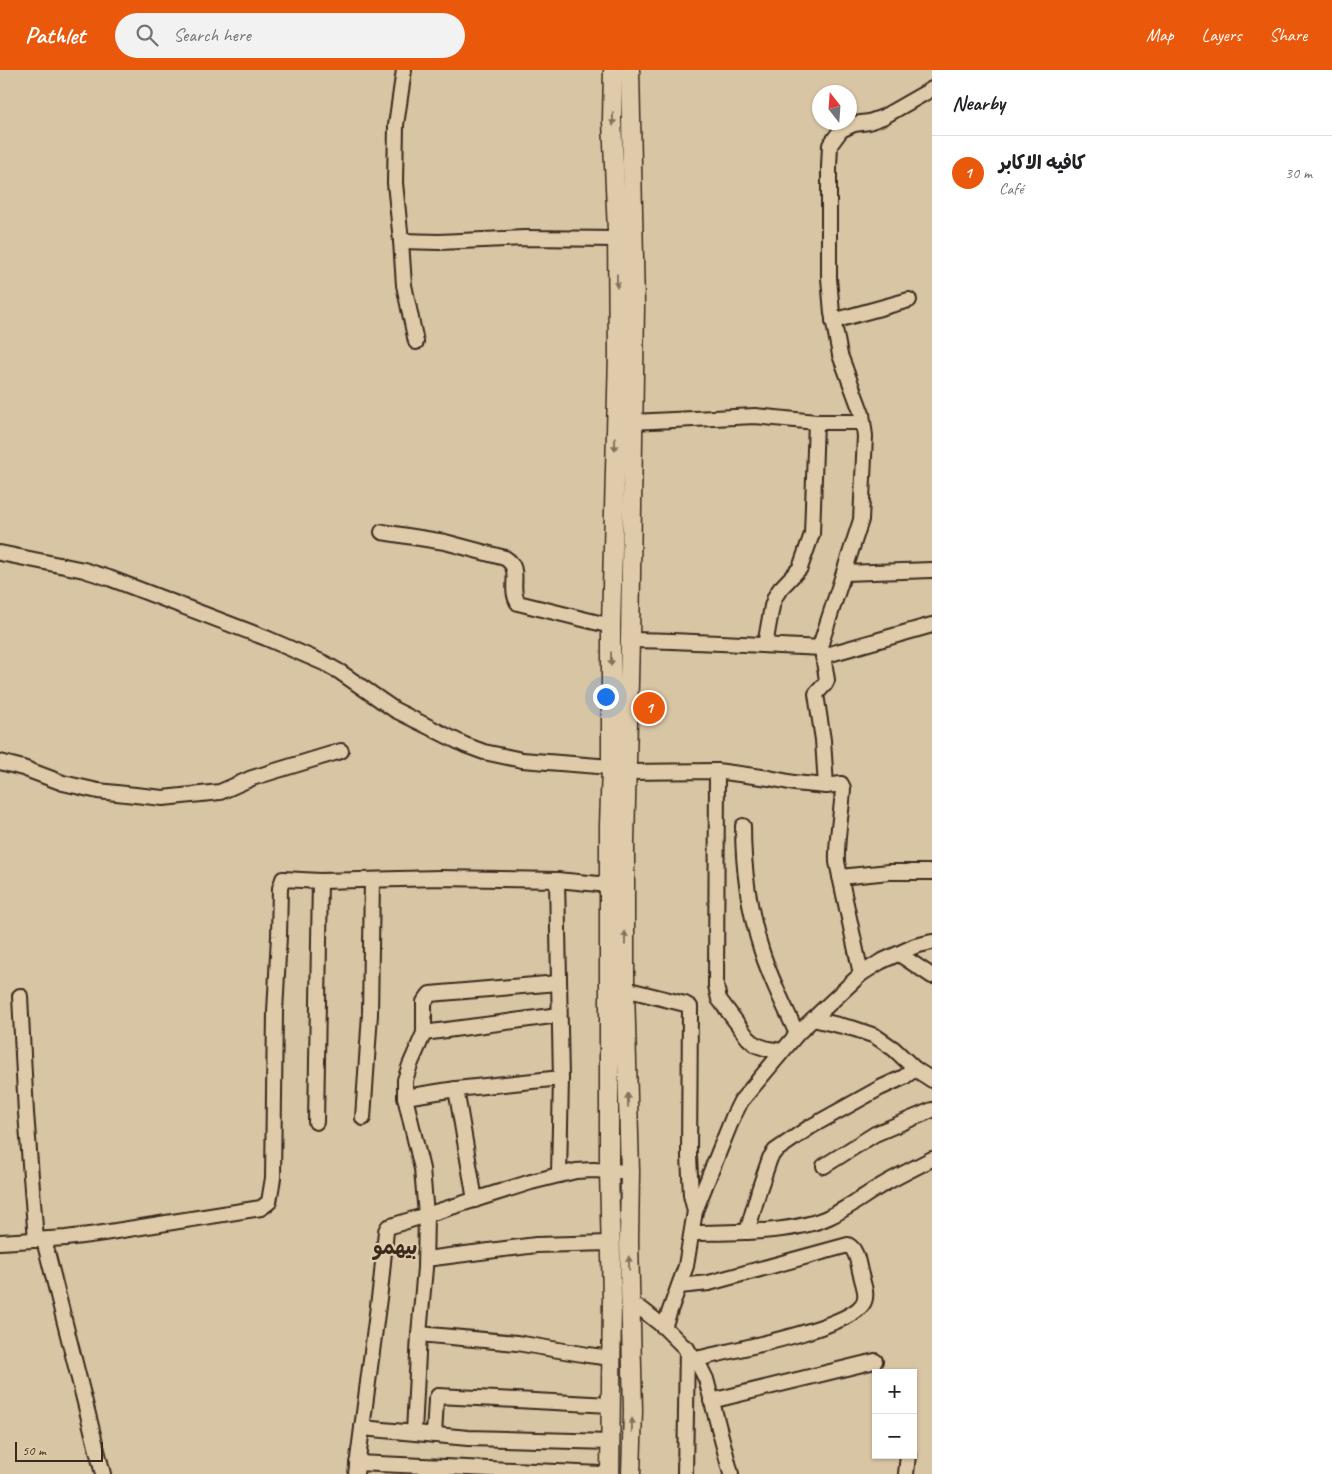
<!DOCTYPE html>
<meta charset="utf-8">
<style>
:root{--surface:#fff;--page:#f2f2f2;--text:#202124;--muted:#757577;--line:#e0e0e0;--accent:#ea580c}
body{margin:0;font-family:Caveat,"Playpen Sans Arabic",sans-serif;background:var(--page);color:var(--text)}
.controls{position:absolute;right:15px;bottom:15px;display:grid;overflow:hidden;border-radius:0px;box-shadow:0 1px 4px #0004}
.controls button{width:45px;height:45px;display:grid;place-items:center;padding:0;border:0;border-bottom:1px solid var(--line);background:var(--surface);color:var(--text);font:25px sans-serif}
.compass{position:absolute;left:812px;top:15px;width:45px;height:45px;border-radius:50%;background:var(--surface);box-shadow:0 1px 4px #0004;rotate:343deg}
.scale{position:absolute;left:15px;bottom:12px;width:88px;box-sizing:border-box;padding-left:5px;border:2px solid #3b2a1e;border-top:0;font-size:14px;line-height:18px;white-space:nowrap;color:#3b2a1e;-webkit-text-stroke:4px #dfcbaa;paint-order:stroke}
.you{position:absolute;left:605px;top:626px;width:18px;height:18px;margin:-12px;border:4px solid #fff;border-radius:50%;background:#1a73e8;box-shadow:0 0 0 8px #1a73e833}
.badge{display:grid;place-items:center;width:32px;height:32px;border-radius:50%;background:var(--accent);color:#fff;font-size:16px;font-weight:700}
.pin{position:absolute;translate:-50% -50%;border:2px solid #fff;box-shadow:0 1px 5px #0006}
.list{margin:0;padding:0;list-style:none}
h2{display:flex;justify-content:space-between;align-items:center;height:65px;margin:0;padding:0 20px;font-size:21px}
h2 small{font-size:16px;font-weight:400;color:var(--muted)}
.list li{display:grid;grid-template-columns:32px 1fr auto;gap:15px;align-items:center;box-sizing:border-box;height:75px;padding:0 20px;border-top:1px solid var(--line)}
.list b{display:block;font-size:19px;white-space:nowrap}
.list p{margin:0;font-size:16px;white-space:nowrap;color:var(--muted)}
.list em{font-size:16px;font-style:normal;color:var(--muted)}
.icon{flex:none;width:28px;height:28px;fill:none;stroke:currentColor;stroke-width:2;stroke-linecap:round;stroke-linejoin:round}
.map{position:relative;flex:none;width:932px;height:1404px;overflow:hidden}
header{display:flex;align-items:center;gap:30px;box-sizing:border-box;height:70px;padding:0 25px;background:var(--accent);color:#fff}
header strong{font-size:24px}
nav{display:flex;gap:28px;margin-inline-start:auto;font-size:18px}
.search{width:350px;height:45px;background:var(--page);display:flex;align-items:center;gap:12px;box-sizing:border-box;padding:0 18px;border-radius:28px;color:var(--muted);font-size:19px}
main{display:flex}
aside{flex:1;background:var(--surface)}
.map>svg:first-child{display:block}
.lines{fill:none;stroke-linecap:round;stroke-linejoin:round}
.minor-casing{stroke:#3b2a1e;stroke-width:18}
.major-casing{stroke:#3b2a1e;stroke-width:21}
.minor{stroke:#dfcbaa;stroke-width:14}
.major{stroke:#dfcbaa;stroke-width:18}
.oneway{fill:#85725d}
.labels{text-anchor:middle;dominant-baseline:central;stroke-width:4.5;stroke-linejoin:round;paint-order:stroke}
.quarter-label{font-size:20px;font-weight:bold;fill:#3b2a1e;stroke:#dfcbaa}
</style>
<header>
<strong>Pathlet</strong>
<div class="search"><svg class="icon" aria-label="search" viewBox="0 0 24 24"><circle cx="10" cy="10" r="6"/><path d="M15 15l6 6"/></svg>Search here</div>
<nav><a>Map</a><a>Layers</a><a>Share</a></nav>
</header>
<main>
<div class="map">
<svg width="932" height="1404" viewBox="0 0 932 1404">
<rect width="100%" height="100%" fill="#d8c5a4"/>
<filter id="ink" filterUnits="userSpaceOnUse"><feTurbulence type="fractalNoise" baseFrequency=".02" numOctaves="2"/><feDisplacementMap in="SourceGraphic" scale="10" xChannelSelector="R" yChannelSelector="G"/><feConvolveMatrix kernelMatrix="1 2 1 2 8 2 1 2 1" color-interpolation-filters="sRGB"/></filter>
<g filter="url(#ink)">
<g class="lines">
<defs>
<g id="minor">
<polyline points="404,0 396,55 395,113 401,171 404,215 416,272"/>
<polyline points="401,171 439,172 525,168 617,169"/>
<polyline points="833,251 909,230"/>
<polyline points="632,352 755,346 816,352 863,352"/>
<path d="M382,462L445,472L505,488C523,499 508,517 518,533L611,556"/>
<polyline points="0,483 84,500 109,508 266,568 324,593 340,602 395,640 465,675 484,682 522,690 611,697 627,702 717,701 769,708 794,713 826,716 823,670 816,624 825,614 827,610 821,573 861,450 865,366 862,344 840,285 832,243 829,208 829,97 830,75 841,60 854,54 869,52 883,47 932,19"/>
<polyline points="844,503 932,500"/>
<path d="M630,570C694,571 758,575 821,578"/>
<polyline points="765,575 772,536 775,527 780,519 800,498 812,464 816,352"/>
<polyline points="823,586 932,555"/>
<polyline points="0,692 23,698 63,713 98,721 163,728 220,722 252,708 341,681"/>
<polyline points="717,701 716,916 719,929 748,968 756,975 768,979 782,981"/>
<path d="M826,716L841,714L843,718C842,743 836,767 837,792L861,904"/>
<path d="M743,756C743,799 749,841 762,882C771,910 785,937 797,964"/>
<polyline points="840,807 889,802 932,802"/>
<polyline points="557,810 561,1008 559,1105"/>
<polyline points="899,884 932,906"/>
<polyline points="625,919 685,934 690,937 689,1086 691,1125 695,1141"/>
<polyline points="20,926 26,1043 36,1170"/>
<polyline points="813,949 855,959 875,966 894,979 915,999 932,1010"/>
<polyline points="424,963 559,945"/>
<polyline points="456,1019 475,1130"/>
<polyline points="405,1027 456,1019 561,1008"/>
<polyline points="363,1048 370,944 372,810"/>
<polyline points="316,1052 320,811"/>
<polyline points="824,1096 875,1064 932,1040"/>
<polyline points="747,1162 760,1117 770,1088 775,1081 810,1057 880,1018 904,1007 915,999"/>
<path d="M693,1163C733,1162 792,1164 829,1147C849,1138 866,1124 884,1114C900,1105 916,1097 932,1089"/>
<polyline points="44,1170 103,1404"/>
<polyline points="0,1172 66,1168 97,1164 261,1138 269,1132 273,1108 275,942 279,866 280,818 283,809 320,811 440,808 557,810 609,815"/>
<polyline points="426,1189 536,1175 610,1173"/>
<path d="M679,1216L709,1213L848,1175C858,1180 858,1196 861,1205C863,1215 869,1226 862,1235C845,1259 729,1281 696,1289"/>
<polyline points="631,1234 644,1241 664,1257 696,1289 706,1309 731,1404"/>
<polyline points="664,1257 686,1196 695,1141 733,1047 741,1031 797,964 861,904 880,892 915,876 932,872"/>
<polyline points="419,1264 517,1273 588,1285 611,1288"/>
<polyline points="711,1331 875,1291"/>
<polyline points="362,1358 468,1368 610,1372"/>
<polyline points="414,1362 419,1264 425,1198 426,1145 422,1099 405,1027 405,1010 410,995 424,963 424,932 430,924 558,913"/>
<polyline points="434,1365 436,1330 438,1326 610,1335"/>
<polyline points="357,1393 601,1404"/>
<polyline points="356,1404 381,1213 386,1161 388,1157 531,1112 559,1105 576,1101 593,1100 630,1102"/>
<polyline points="685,1404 687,1278"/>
<polyline points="906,1404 908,1385"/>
</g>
<g id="major">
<polyline points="630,0 635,236 630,570 625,772 625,919 630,1102 629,1171 633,1340 631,1404"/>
<polyline points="610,1404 612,1228 609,1101 609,755 611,697 611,556 618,285 617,161 612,51 613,0"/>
</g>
</defs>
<!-- minor casing -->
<use href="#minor" class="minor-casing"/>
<!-- major casing -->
<use href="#major" class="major-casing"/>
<!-- minor -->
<use href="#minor" class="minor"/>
<!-- major -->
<use href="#major" class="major"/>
</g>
<!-- one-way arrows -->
<defs><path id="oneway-solid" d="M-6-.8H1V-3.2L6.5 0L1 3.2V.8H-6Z" transform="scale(1.25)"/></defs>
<g class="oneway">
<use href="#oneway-solid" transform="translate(613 49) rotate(89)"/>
<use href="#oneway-solid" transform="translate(617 211) rotate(90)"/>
<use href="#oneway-solid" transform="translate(615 374) rotate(92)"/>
<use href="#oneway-solid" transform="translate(611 589) rotate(90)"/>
<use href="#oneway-solid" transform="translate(625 868) rotate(-90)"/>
<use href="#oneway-solid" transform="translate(628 1030) rotate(-91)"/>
<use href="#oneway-solid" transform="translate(629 1193) rotate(-92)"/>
<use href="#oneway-solid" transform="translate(632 1355) rotate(-89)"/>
</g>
</g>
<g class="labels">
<!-- quarter labels -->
<g class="quarter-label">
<text x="395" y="1177">بيهمو</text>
</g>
</g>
</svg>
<div class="controls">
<button>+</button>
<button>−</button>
</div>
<svg class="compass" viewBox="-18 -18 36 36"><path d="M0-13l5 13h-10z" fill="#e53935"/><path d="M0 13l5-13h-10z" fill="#757577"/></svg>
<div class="scale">50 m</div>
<div class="you"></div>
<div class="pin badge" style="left:649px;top:638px">1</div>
</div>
<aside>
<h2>Nearby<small></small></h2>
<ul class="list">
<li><span class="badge">1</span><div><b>كافيه الاكابر</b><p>Café</p></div><em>30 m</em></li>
</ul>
</aside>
</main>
